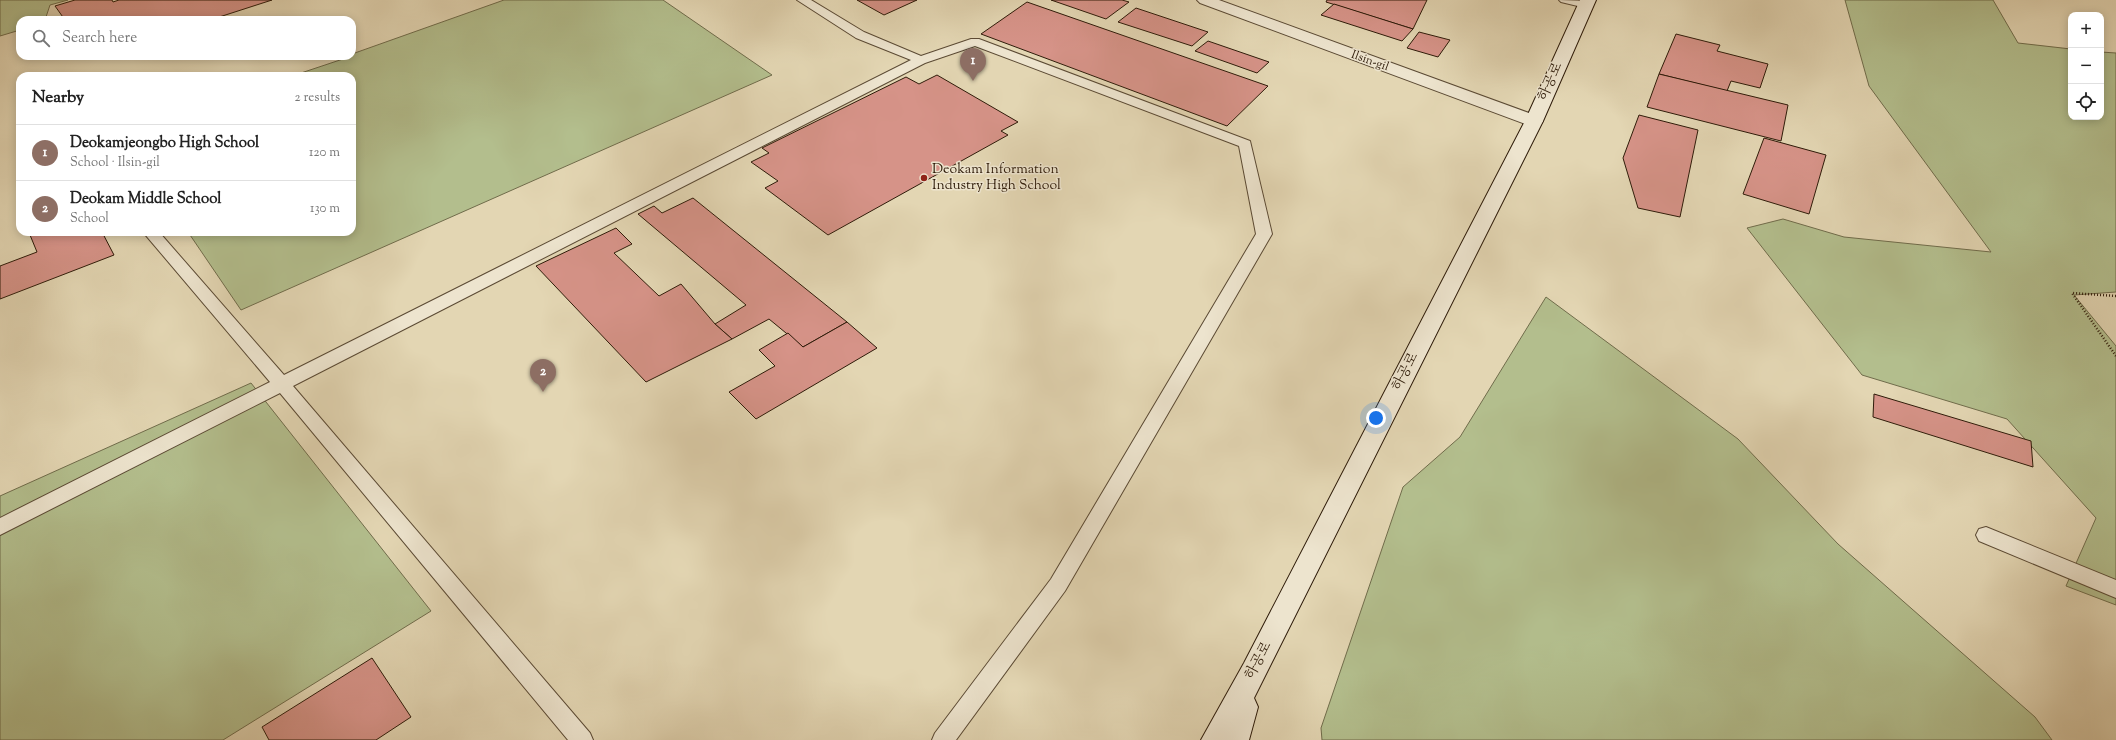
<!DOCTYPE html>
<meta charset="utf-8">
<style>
:root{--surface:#fff;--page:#f2f2f2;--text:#222;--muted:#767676;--line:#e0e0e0;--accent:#d93025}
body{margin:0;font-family:"Sorts Mill Goudy","Noto Serif KR",serif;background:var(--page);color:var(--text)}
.controls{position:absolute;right:12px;top:12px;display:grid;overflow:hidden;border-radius:8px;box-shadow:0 2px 10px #0003}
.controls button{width:36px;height:36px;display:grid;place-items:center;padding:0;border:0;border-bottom:1px solid var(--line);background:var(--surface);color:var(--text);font:20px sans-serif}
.you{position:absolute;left:1376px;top:418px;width:14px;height:14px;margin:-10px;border:3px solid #fff;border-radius:50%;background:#1a73e8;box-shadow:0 0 0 6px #1a73e833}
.badge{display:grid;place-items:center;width:26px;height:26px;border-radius:50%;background:var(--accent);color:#fff;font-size:13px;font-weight:700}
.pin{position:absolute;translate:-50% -33px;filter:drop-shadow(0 1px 2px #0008)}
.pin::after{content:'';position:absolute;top:21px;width:14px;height:12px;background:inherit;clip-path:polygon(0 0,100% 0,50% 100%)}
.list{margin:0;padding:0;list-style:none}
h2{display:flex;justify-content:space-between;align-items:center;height:52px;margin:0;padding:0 16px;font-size:17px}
h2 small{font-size:13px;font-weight:400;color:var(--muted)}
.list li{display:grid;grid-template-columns:26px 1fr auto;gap:12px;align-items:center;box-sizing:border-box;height:56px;padding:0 16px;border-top:1px solid var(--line)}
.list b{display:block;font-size:15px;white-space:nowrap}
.list p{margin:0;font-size:13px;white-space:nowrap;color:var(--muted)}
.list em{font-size:13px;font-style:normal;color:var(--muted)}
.icon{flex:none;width:22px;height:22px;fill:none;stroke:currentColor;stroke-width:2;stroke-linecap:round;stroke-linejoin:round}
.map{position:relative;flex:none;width:2116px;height:740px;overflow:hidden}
.search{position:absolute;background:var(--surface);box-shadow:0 2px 10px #0003;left:16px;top:16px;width:340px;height:44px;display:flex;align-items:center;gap:10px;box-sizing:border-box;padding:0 14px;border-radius:12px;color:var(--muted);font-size:15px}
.panel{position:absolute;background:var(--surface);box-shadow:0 2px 10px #0003;left:16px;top:72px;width:340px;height:164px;border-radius:12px}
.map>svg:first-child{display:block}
.green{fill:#b3be8d;stroke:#706c4b}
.building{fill:#d69388;stroke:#2e1b09}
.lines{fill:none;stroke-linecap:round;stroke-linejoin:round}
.lane-casing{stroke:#5b4a34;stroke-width:2}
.street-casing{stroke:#5b4a34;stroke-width:2}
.secondary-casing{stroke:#2e1b09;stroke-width:2}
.path{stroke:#2e1b09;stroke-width:2.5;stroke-dasharray:1 2;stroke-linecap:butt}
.lane{fill:#ede4ce;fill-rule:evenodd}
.street{fill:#ede4ce;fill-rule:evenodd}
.secondary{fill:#ede4ce;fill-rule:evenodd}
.poi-dot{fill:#8f2418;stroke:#ede4ce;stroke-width:1.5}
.labels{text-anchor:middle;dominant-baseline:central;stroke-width:3;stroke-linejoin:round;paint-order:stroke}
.far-street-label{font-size:12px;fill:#2e1b09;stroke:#ede4ce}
.street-label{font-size:14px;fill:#2e1b09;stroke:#ede4ce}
.poi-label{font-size:14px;fill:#2e1b09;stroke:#ede4ce;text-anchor:start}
</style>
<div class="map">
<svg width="2116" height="740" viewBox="0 0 2116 740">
<rect width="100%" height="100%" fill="#e3d6b3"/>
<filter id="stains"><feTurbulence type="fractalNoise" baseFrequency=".005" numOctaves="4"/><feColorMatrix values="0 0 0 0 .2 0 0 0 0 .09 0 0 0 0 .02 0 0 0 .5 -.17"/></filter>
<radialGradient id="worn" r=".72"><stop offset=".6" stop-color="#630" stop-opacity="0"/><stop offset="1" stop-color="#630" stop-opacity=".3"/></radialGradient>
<!-- green -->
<g class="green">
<polygon points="0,0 68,0 50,5 45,20 20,20 20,30 0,36"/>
<polygon points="504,0 663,0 772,75 241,310 188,232 352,232 352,76 292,76 352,56 352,54"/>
<polygon points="1845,0 1993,0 2018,43 2071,49 2071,117 2101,117 2101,52 2116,53 2116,292 2074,295 2116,346 2116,605 2066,586 2096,518 2007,419 1862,375 1747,228 1783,219 1844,237 1991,252 1869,86"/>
<polygon points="1546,297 1738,439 1838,544 2035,717 2052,740 1322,740 1321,728 1403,487 1460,437"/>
<polygon points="251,383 431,611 223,740 0,740 0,496"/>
</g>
<!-- building -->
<g class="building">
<polygon points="75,0 112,0 113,2 119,0 272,0 210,20 65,20 55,6"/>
<polygon points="857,0 917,0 884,15"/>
<polygon points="1051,0 1122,0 1129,2 1106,19"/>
<polygon points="1327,0 1427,0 1413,29 1326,2"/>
<polygon points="1027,2 1268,86 1227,126 981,34"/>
<polygon points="1334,4 1413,29 1402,41 1321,15"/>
<polygon points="1136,8 1208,32 1192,46 1118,22"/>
<polygon points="1419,32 1450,40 1438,57 1407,48"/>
<polygon points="1676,34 1720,45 1717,51 1768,64 1760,88 1731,81 1727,91 1659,74"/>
<polygon points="1208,41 1269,62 1257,73 1195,51"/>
<polygon points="1659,74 1788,105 1781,141 1647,107"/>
<polygon points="937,75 1018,122 1001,131 1008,135 828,235 765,188 778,181 751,162 769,153 762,148 906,77 919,84"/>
<polygon points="1639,115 1698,130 1680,217 1638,208 1623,158"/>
<polygon points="1764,138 1826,155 1809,214 1743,194"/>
<polygon points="693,198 847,322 803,347 769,319 732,339 715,324 746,305 638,214 654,206 662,213"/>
<polygon points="616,228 632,244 614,253 659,296 681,284 715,324 732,339 646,382 536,266"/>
<polygon points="39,232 102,232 114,255 0,299 0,266 37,252 30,235"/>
<polygon points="847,322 877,348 756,419 729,392 775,366 759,350 788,333 803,347"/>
<polygon points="1874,394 2031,441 2033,467 1873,417"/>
<polygon points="372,658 411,717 376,740 269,740 262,727"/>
</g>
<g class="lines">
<defs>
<g id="lane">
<polygon points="797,0 811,0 864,32 921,56 971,39 979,39 1250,141 1272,234 1065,591 956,740 932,740 935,733 1051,579 1256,234 1239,146 975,46 925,63 293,386 590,733 593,740 568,740 280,393 0,535 0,518 270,382 143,232 159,232 284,375 911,60 856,38"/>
<polygon points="1559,0 1590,1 1592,4 1586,8 1561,2"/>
<polygon points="1986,527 2116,580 2116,598 1979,541 1976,535 1979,529"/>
</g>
<polygon id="street" points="1197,0 1219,0 1540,117 1543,121 1540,125 1534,126 1528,125 1200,3"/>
<polygon id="secondary" points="1580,0 1596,0 1543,121 1254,698 1258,707 1249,740 1201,740 1244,663 1525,121"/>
</defs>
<!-- lane casing -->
<use href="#lane" class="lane-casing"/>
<!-- street casing -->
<use href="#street" class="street-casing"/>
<!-- secondary casing -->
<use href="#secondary" class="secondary-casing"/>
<!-- path -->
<polyline class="path" points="2116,296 2072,293 2116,356"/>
<!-- lane -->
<use href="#lane" class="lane"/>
<!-- street -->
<use href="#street" class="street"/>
<!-- secondary -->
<use href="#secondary" class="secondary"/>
</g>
<!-- markers -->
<circle class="poi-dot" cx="924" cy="178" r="4"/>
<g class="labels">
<!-- far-street labels -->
<g class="far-street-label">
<text transform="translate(1370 61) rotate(20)">Ilsin-gil</text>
</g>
<!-- street labels -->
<g class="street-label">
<text transform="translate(1551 82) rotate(-66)">하공로</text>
<text transform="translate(1406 372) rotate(-63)">하공로</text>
<text transform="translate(1259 661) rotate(-62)">하공로</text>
</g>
<!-- poi labels -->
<g class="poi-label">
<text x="932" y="170">Deokam Information<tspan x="932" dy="16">Industry High School</tspan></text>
</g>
</g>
<rect width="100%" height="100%" filter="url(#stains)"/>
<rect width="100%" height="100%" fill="url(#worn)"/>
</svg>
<div class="controls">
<button>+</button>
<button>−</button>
<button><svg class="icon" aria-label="locate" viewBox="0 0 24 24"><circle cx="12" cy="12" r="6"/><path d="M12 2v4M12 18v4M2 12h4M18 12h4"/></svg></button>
</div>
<div class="you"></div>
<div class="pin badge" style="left:973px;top:81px;background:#8d6e63">1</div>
<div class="pin badge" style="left:543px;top:392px;background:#8d6e63">2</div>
<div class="search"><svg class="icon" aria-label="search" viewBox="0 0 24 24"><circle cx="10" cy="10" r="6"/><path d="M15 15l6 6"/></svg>Search here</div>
<section class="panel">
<h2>Nearby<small>2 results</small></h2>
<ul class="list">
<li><span class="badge" style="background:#8d6e63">1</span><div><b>Deokamjeongbo High School</b><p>School · Ilsin-gil</p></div><em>120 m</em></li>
<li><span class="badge" style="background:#8d6e63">2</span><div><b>Deokam Middle School</b><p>School</p></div><em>130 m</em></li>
</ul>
</section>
</div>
